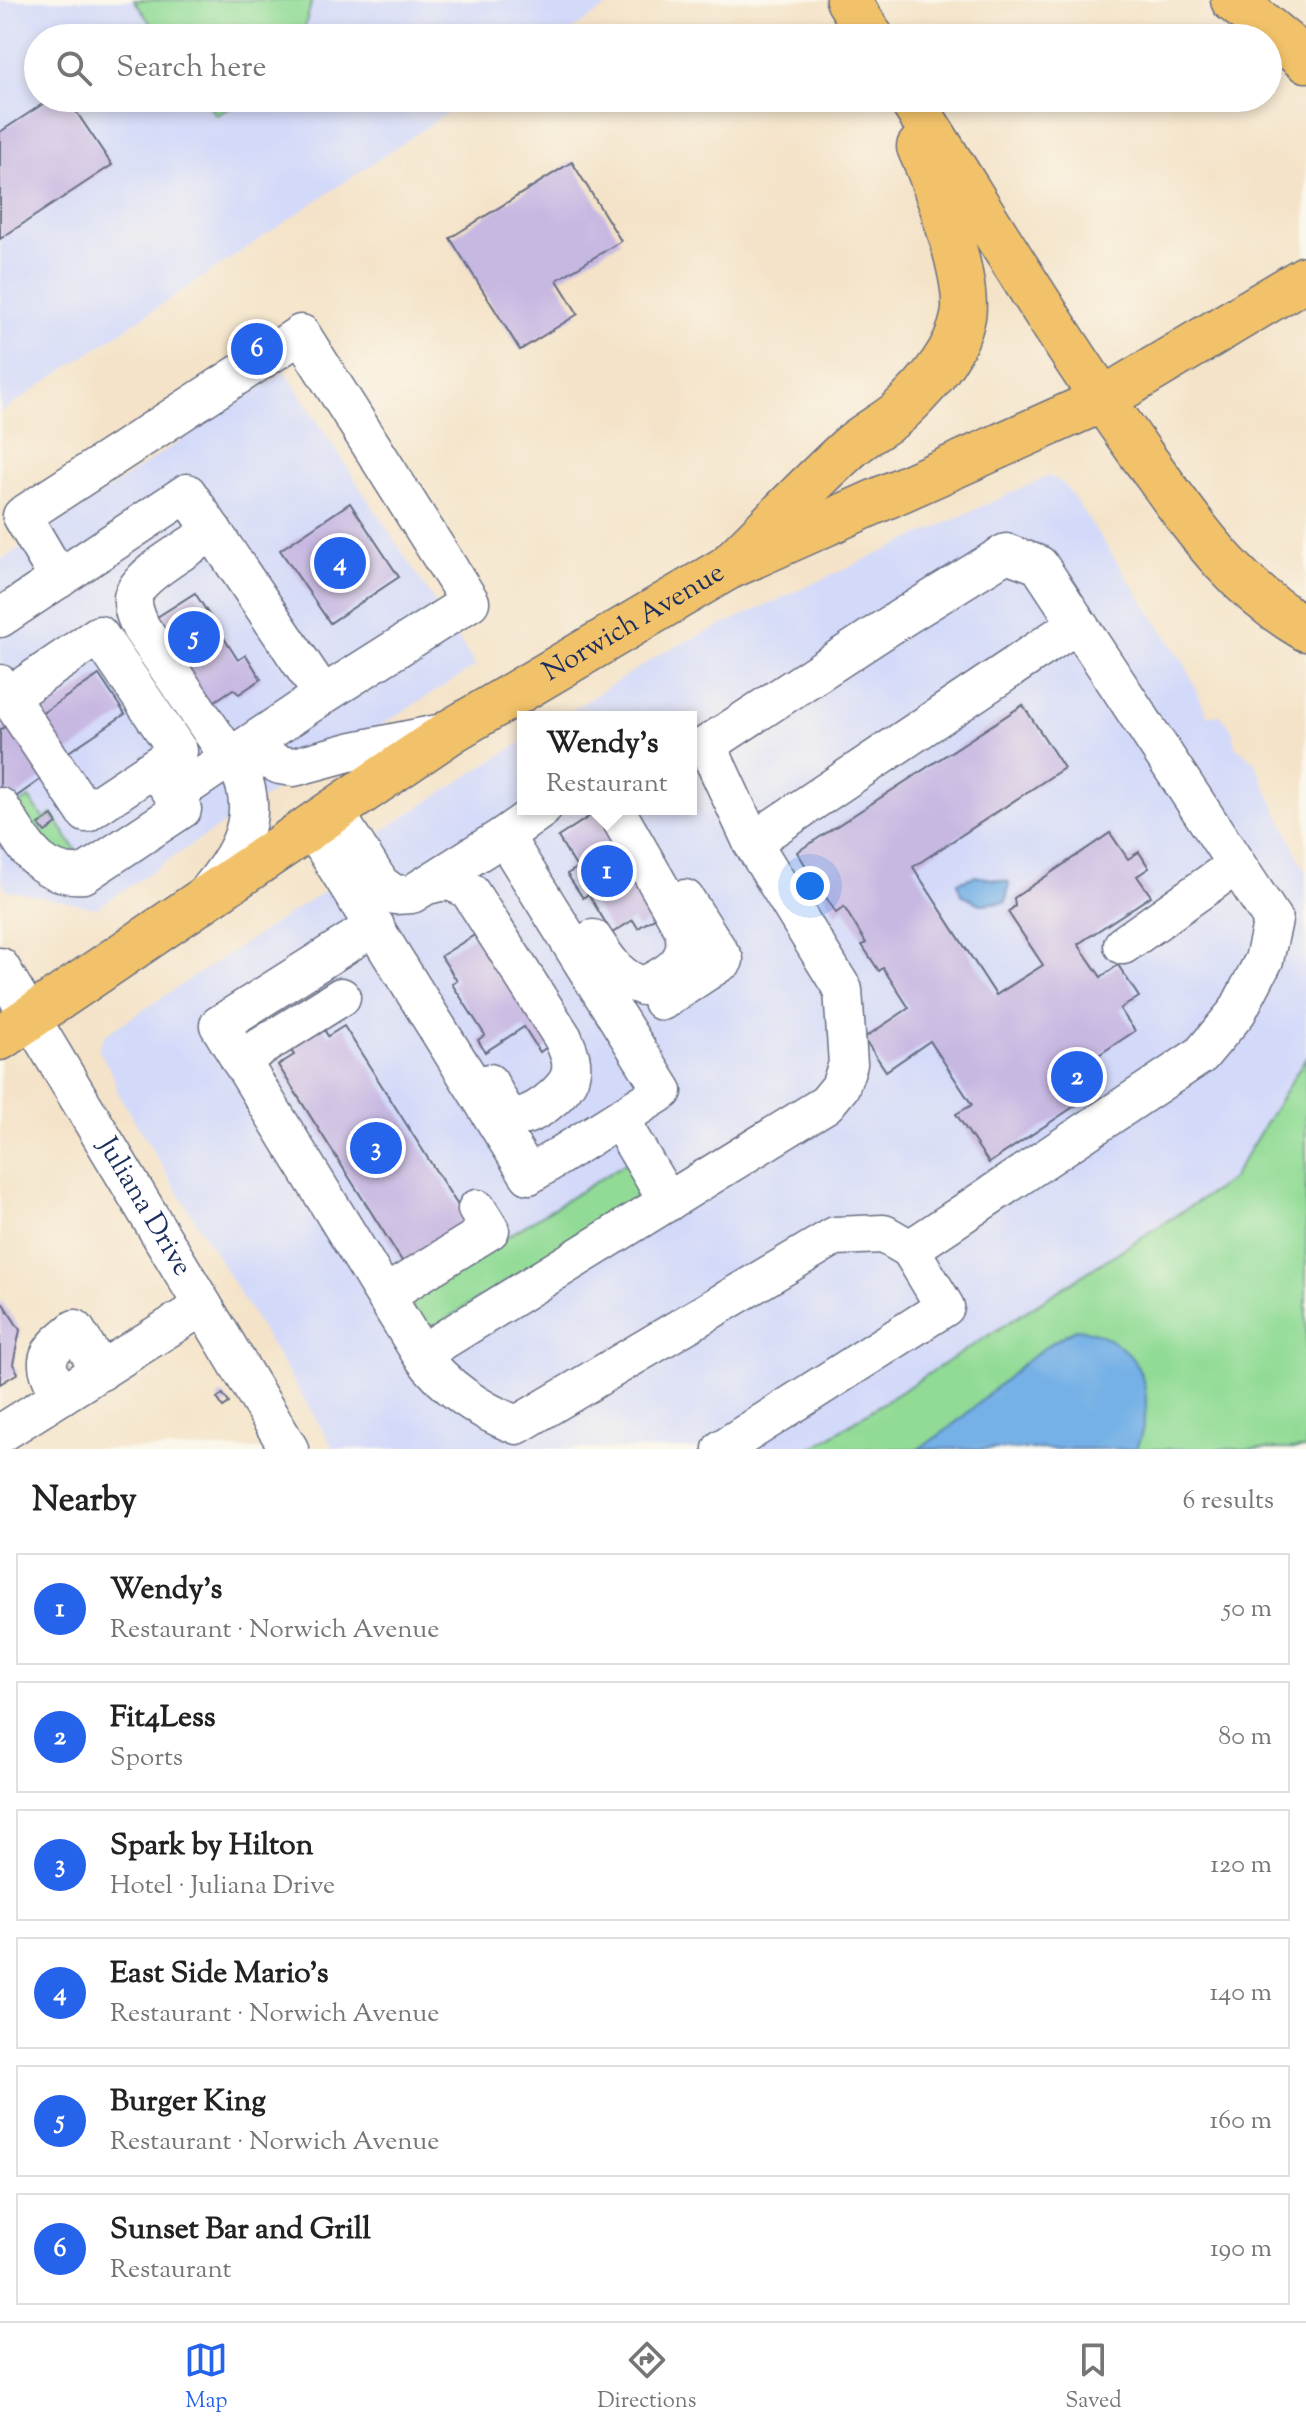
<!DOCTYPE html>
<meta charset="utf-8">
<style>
:root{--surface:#fff;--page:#f2f2f2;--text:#222;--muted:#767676;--line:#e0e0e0;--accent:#2563eb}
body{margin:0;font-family:"Sorts Mill Goudy",serif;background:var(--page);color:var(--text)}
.you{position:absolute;left:810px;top:886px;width:28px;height:28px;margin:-20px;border:6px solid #fff;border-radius:50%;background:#1a73e8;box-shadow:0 0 0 12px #1a73e833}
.badge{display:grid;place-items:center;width:52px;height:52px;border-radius:50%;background:var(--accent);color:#fff;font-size:26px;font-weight:700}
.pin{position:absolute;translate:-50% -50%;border:4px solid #fff;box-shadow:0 2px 8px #0006}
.popup{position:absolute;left:517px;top:711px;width:180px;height:104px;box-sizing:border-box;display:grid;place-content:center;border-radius:0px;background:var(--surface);filter:drop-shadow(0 2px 6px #0005);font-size:26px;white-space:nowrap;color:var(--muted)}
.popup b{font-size:30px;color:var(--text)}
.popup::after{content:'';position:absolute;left:50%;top:100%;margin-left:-16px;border:16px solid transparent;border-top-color:var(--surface)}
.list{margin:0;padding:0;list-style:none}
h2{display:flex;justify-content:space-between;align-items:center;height:104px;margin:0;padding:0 32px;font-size:34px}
h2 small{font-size:26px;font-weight:400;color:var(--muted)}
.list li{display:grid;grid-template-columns:52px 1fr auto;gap:24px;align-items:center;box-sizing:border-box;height:112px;margin:0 16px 16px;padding:0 16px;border:2px solid var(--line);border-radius:0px}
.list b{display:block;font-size:30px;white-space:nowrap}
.list p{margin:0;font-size:26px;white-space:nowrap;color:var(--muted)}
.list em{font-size:26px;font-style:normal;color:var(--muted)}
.icon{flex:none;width:44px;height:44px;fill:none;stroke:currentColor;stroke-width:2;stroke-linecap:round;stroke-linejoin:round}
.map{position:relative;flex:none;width:1306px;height:1449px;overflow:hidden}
.search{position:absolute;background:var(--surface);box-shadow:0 4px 12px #0003;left:24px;right:24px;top:24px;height:88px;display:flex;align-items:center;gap:20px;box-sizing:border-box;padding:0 28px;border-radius:44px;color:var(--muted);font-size:30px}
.sheet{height:872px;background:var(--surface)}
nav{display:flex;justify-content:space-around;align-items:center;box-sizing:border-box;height:112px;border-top:2px solid var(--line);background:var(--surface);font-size:22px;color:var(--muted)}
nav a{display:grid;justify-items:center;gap:4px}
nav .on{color:var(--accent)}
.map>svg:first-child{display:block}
.built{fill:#d3d9f9}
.green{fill:#92db96;stroke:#56857a;stroke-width:2}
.water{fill:#75b0e6;stroke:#4870a2;stroke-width:2}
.building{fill:#c7b8e2}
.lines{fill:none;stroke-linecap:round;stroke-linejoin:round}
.minor-casing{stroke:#676e83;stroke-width:41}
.major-casing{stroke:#676e83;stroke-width:47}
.highway-casing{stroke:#676e83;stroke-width:47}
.minor{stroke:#fff;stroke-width:38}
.major{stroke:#f2c26a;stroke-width:44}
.highway{stroke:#f2c26a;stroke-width:44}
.labels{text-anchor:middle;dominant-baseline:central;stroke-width:8;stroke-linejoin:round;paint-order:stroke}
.street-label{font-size:28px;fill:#1b2f5e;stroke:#fbf7ec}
</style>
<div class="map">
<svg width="1306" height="1449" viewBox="0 0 1306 1449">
<rect width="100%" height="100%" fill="#fbf7ec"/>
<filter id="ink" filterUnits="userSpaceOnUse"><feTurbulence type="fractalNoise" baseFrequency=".0125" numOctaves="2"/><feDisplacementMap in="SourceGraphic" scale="16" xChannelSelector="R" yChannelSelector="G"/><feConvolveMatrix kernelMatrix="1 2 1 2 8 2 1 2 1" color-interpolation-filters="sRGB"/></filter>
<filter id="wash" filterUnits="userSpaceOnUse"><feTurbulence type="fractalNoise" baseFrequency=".006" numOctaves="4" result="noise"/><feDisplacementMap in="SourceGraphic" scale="32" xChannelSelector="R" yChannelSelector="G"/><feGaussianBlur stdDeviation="1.8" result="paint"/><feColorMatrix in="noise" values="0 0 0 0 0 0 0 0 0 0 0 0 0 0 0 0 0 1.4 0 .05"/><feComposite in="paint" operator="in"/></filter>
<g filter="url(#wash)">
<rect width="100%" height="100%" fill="#f4e3c8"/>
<!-- built -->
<g class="built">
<polygon points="0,0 617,0 560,38 38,38 38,98 470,98 0,413"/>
<polygon points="285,371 476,666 238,814 97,908 7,890 0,878 0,561"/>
<polygon points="1049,476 1064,484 1091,523 1185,664 1207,715 1220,715 1232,729 1235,746 1254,761 1306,873 1306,1057 1231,1179 811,1449 334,1449 119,1095 113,1076 98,1048 105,1035 379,855 378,844 382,831 523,741 523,809 691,809 691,717 561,717 663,652"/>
</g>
<!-- green -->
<g class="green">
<polygon points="134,0 312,0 302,38 161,38"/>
<polygon points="203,98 250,98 216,115"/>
<polygon points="29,798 44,819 52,814 83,861 72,868 12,808"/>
<polygon points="1306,1057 1306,1449 811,1449 1231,1180"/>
<path d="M626,1163L638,1183L634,1201L435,1326C422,1323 412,1314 411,1300L429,1285Z"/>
</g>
<!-- water -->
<g class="water">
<polygon points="975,876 1009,882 1006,902 980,904 961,894 958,882"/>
<path d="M1076,1329C1090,1330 1100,1333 1112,1341C1152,1365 1152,1410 1136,1449H918C975,1416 1016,1358 1076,1329Z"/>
</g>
<g id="blocks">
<!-- building -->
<g class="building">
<polygon points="52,98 67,98 112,165 0,239 0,132"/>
<polygon points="572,162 621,241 557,280 578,314 520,350 450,238"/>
<polygon points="350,503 399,577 330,623 280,550"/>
<polygon points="195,593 238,660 246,655 261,679 239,694 233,689 209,705 154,619"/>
<polygon points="99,675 125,714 64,755 38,716"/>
<polygon points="1023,705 1064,768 913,867 996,995 1043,965 1008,912 1015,906 1014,898 1110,833 1128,859 1139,852 1149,868 1137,876 1151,896 1078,944 1101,977 1118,965 1139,997 1120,1009 1135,1031 1082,1066 1099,1090 989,1163 956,1114 972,1105 930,1041 886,1071 864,1038 909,1008 883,968 879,971 862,945 866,943 844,907 836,913 797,852"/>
<polygon points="8,725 44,777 0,808 0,730"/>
<polygon points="601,809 667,910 638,928 633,920 612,933 588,894 583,898 567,874 577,868 558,837"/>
<polygon points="52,816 57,824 45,832 39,824"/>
<polygon points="481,931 550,1045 540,1052 524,1027 485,1052 478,1040 485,1035 452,984 457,981 441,956"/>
<polygon points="306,1000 328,1036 344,1026 474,1231 409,1272 278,1065 294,1055 272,1021"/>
<polygon points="0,1299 20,1330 13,1364 18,1373 0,1384"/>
<polygon points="223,1394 229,1403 223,1407 217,1398"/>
</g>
</g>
</g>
<g filter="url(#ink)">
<use href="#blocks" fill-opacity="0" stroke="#676e83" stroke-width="2"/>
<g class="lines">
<defs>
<g id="minor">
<polyline points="59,579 22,516 301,334 470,602 323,695"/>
<polyline points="0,618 187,493 323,695 174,795 155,767 86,813 0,684"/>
<polyline points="8,697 99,635 178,751 155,767"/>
<polyline points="244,748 280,765 294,767 353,751 447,732"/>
<path d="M0,807C22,840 37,878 84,874L182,809L174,795"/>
<polyline points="311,826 529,1175 663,1091 504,836 412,894 395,895 380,884 334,811"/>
<polyline points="504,836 542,809"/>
<polyline points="752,842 1077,624"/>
<path d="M432,884C447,879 458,882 470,892L563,1038C568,1051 574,1061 570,1075C567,1091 526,1124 511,1115C500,1109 495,1093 489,1083"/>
<path d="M206,894C236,859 261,820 241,774L141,628C137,619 132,609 133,598C136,575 194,545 213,531"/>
<path d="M375,926L219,1025L421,1354C444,1387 480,1411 517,1425L835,1236L884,1234L910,1249L1201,1055L1237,1012L1264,960L1273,920L1039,565L1006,553L900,619L707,745L752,842L843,990L848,1064L840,1087L826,1104L421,1354"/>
<path d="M593,939C607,960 617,978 643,986C669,974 693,961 683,928L615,809"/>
<polyline points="1123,945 1236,865"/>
<path id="s1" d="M0,967L289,1449"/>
<polyline points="662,1001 724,960 685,899"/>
<polyline points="240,1060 341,997"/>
<polyline points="619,1119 668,1202"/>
<polyline points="385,1295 490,1230 477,1209"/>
<path d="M60,1396C41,1359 43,1355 75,1329L101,1371"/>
<polyline points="0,1434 203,1306"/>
<polyline points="722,1449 945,1307 910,1249"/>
</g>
<g id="major">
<path id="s2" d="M0,1038L453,730L727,568L1102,400L1306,278"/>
</g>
<g id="highway">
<polyline points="848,0 872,38"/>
<polyline points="1233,0 1306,60"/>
<path d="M910,98C986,217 1059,340 1141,454C1191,522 1231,586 1306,629"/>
<path d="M727,568C768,528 807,486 849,448C864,434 884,425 899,412C925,388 956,353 963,317C970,281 935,182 919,147"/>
</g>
</defs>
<!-- minor casing -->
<use href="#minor" class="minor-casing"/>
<!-- major casing -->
<use href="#major" class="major-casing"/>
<!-- highway casing -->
<use href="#highway" class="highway-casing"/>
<!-- minor -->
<use href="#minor" class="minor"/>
<!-- major -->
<use href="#major" class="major"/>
<!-- highway -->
<use href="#highway" class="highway"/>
</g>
</g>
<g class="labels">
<!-- street labels -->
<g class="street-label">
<text stroke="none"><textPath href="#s2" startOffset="758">Norwich Avenue</textPath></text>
<text stroke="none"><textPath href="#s1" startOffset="280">Juliana Drive</textPath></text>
</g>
</g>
</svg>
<div class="you"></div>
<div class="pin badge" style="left:607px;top:871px">1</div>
<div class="popup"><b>Wendy's</b>Restaurant</div>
<div class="pin badge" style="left:1077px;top:1077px">2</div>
<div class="pin badge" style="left:376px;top:1148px">3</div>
<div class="pin badge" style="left:340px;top:563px">4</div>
<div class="pin badge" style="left:194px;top:637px">5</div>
<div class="pin badge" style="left:257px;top:349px">6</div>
<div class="search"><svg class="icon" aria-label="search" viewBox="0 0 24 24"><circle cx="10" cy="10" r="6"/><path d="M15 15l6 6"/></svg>Search here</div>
</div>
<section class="sheet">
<h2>Nearby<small>6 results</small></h2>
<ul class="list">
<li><span class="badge">1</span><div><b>Wendy's</b><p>Restaurant · Norwich Avenue</p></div><em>50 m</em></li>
<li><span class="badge">2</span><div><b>Fit4Less</b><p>Sports</p></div><em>80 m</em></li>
<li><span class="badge">3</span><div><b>Spark by Hilton</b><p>Hotel · Juliana Drive</p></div><em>120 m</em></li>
<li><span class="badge">4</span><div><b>East Side Mario's</b><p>Restaurant · Norwich Avenue</p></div><em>140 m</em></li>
<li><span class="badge">5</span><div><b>Burger King</b><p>Restaurant · Norwich Avenue</p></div><em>160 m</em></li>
<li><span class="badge">6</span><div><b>Sunset Bar and Grill</b><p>Restaurant</p></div><em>190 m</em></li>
</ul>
</section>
<nav>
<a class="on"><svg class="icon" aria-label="map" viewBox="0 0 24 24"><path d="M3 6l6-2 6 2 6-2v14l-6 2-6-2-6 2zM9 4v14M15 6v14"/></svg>Map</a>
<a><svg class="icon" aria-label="directions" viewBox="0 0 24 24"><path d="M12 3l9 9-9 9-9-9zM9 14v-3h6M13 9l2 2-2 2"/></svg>Directions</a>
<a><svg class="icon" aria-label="saved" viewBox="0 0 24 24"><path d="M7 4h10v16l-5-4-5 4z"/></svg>Saved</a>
</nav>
